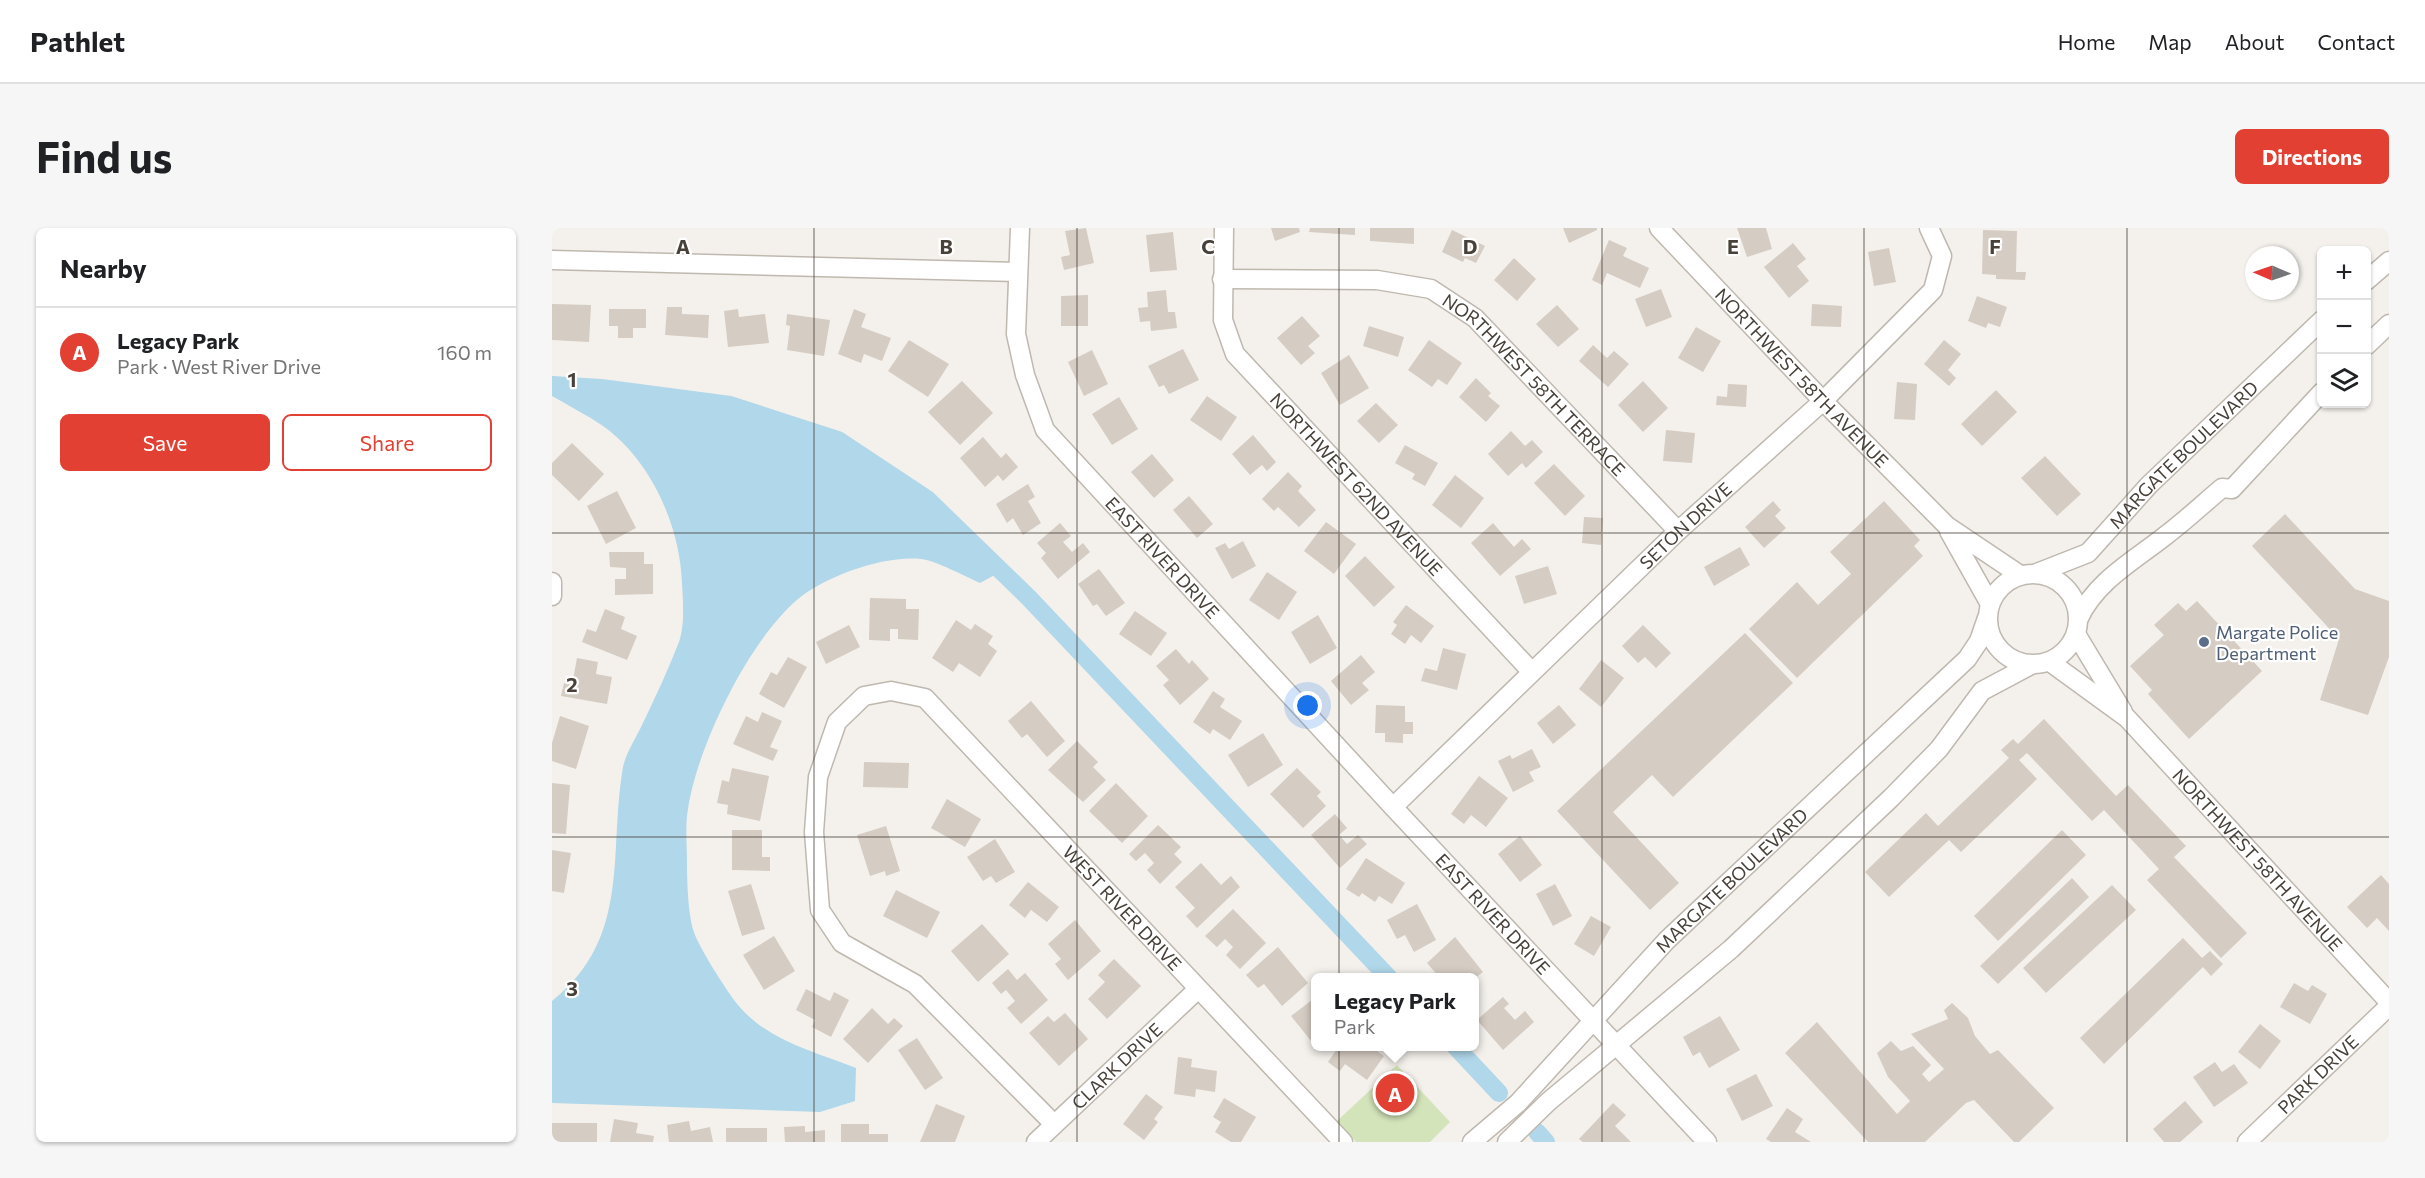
<!DOCTYPE html>
<meta charset="utf-8">
<style>
:root{--surface:#fff;--page:#f6f6f6;--text:#202124;--muted:#757577;--line:#e0e0e0;--accent:#e34034}
body{margin:0;font-family:Commissioner,sans-serif;background:var(--page);color:var(--text)}
.controls{position:absolute;right:18px;top:18px;display:grid;overflow:hidden;border-radius:9px;box-shadow:0 2px 4px #0004}
.controls button{width:54px;height:54px;display:grid;place-items:center;padding:0;border:0;border-bottom:2px solid var(--line);background:var(--surface);color:var(--text);font:30px sans-serif}
.compass{position:absolute;left:1693px;top:18px;width:54px;height:54px;border-radius:50%;background:var(--surface);box-shadow:0 2px 4px #0004;rotate:272deg}
.you{position:absolute;left:756px;top:478px;width:21px;height:21px;margin:-15px;border:4px solid #fff;border-radius:50%;background:#1a73e8;box-shadow:0 0 0 9px #1a73e833}
.badge{display:grid;place-items:center;width:39px;height:39px;border-radius:50%;background:var(--accent);color:#fff;font-size:20px;font-weight:700}
.pin{position:absolute;translate:-50% -50%;border:3px solid #fff;box-shadow:0 2px 6px #0006}
.popup{position:absolute;left:759px;top:745px;width:168px;height:78px;box-sizing:border-box;display:grid;place-content:center;border-radius:9px;background:var(--surface);filter:drop-shadow(0 2px 4px #0005);font-size:20px;white-space:nowrap;color:var(--muted)}
.popup b{font-size:22px;color:var(--text)}
.popup::after{content:'';position:absolute;left:50%;top:100%;margin-left:-12px;border:12px solid transparent;border-top-color:var(--surface)}
.list{margin:0;padding:0;list-style:none}
h2{display:flex;justify-content:space-between;align-items:center;height:78px;margin:0;padding:0 24px;font-size:26px}
h2 small{font-size:20px;font-weight:400;color:var(--muted)}
.list li{display:grid;grid-template-columns:39px 1fr auto;gap:18px;align-items:center;box-sizing:border-box;height:90px;padding:0 24px;border-top:2px solid var(--line)}
.list b{display:block;font-size:22px;white-space:nowrap}
.list p{margin:0;font-size:20px;white-space:nowrap;color:var(--muted)}
.list em{font-size:20px;font-style:normal;color:var(--muted)}
.actions{display:flex;gap:12px;padding:18px 24px}
.actions a{flex:1;padding:14px 0;border:2px solid var(--accent);border-radius:9px;text-align:center;font-size:21px;color:var(--accent)}
.actions .main{background:var(--accent);color:#fff}
.icon{flex:none;width:33px;height:33px;fill:none;stroke:currentColor;stroke-width:2;stroke-linecap:round;stroke-linejoin:round}
.map{position:relative;flex:none;width:1837px;height:914px;overflow:hidden;border-radius:9px}
header{display:flex;align-items:center;gap:36px;box-sizing:border-box;height:84px;padding:0 30px;background:var(--surface);border-bottom:2px solid var(--line)}
header strong{font-size:28px}
nav{display:flex;gap:33px;margin-inline-start:auto;font-size:21px}
.intro{display:flex;align-items:center;justify-content:space-between;box-sizing:border-box;height:144px;padding:0 36px}
h1{margin:0;font-size:42px}
.button{padding:15px 27px;border-radius:9px;background:var(--accent);color:#fff;font-size:21px;font-weight:700}
main{display:flex;gap:36px;padding:0 36px}
aside{flex:1;background:var(--surface);border-radius:9px;box-shadow:0 2px 4px #0004}
.map>svg:first-child{display:block}
.green{fill:#d4e4ba}
.water{fill:#b0d7ea}
.lines{fill:none;stroke-linecap:round;stroke-linejoin:round}
.canal{stroke:#b0d7ea;stroke-width:18}
.building{fill:#d5ccc3}
.minor-casing{stroke:#bfb8af;stroke-width:21}
.minor{stroke:#fff;stroke-width:18}
.grid{fill:none;stroke:#48413a;stroke-width:1.5;stroke-opacity:0.55}
.service-dot{fill:#5c6f8a;stroke:#fff;stroke-width:2}
.labels{text-anchor:middle;dominant-baseline:central;stroke-width:4.5;stroke-linejoin:round;paint-order:stroke}
.street-label{font-size:18px;fill:#48413a;stroke:#fff}
.service-label{font-size:18px;fill:#4e5e75;stroke:#fff;text-anchor:start}
.grid-label{font-size:20px;text-anchor:middle;font-weight:bold;fill:#48413a;stroke:#fff;stroke-width:4.5;stroke-linejoin:round;paint-order:stroke}
</style>
<header>
<strong>Pathlet</strong>
<nav><a>Home</a><a>Map</a><a>About</a><a>Contact</a></nav>
</header>
<div class="intro"><h1>Find us</h1><a class="button">Directions</a></div>
<main>
<aside>
<h2>Nearby<small></small></h2>
<ul class="list">
<li><span class="badge">A</span><div><b>Legacy Park</b><p>Park · West River Drive</p></div><em>160 m</em></li>
</ul>
<div class="actions"><a class="main">Save</a><a>Share</a></div>
</aside>
<div class="map">
<svg width="1837" height="914" viewBox="0 0 1837 914">
<rect width="100%" height="100%" fill="#f4f1ec"/>
<!-- green -->
<polygon class="green" points="845,837 898,894 878,914 804,914 785,893"/>
<!-- water -->
<path class="water" d="M0,157L49,160L178,177L286,212L375,271L450,343L428,355C412,348 385,333 369,331C332,327 274,348 246,371C197,412 145,519 136,581C133,598 135,618 135,635C135,654 136,690 143,707C150,724 174,762 186,777C216,813 263,824 304,840L303,873L268,884L0,875V773C80,709 56,626 71,539C74,525 84,510 90,497C103,470 116,442 127,414C133,397 131,373 130,355C128,298 99,232 51,198C35,187 17,178 0,168Z"/>
<g class="lines">
<!-- canal -->
<g class="canal">
<polyline points="0,157 49,160 178,177 286,212 375,271 477,370 837,750"/>
<polyline points="903,818 947,865"/>
<polyline points="985,904 994,914"/>
</g>
</g>
<!-- building -->
<g class="building">
<polygon points="534,0 542,35 512,42 509,29 518,27 513,3"/>
<polygon points="719,0 747,0 748,4 723,13"/>
<polygon points="758,0 803,0 803,7 757,4"/>
<polygon points="818,0 862,0 862,16 818,13"/>
<polygon points="1011,0 1045,0 1045,2 1017,15"/>
<polygon points="1185,0 1214,0 1220,21 1195,29"/>
<polygon points="900,2 933,18 924,35 913,30 911,34 890,24"/>
<polygon points="1431,2 1465,3 1464,44 1474,44 1473,52 1444,51 1444,47 1430,46"/>
<polygon points="621,4 625,42 598,44 594,7"/>
<polygon points="1057,12 1075,20 1071,28 1097,40 1088,60 1055,45 1050,57 1040,52"/>
<polygon points="1241,15 1254,31 1245,38 1257,53 1237,70 1212,39"/>
<polygon points="1337,20 1344,54 1322,58 1316,24"/>
<polygon points="962,30 984,51 965,73 942,52"/>
<polygon points="1109,61 1120,89 1094,99 1083,71"/>
<polygon points="614,62 616,84 623,84 625,100 599,103 598,93 588,94 586,80 596,79 595,64"/>
<polygon points="536,67 536,98 509,98 509,68"/>
<polygon points="1425,68 1455,79 1448,99 1436,95 1434,100 1416,93"/>
<polygon points="0,76 39,77 37,114 0,112"/>
<polygon points="1260,76 1290,78 1289,99 1259,98"/>
<polygon points="1005,77 1027,101 1006,119 984,96"/>
<polygon points="115,79 130,79 130,86 157,87 156,110 113,107"/>
<polygon points="57,81 94,81 94,100 81,100 81,110 66,110 66,98 57,98"/>
<polygon points="186,81 187,89 213,86 217,115 176,119 172,83"/>
<polygon points="302,81 314,86 309,99 339,110 330,133 312,126 309,135 286,126"/>
<polygon points="235,86 278,92 272,128 235,122 238,98 234,97"/>
<polygon points="750,88 768,108 756,118 763,125 749,137 725,110"/>
<polygon points="817,98 852,109 846,129 811,118"/>
<polygon points="1144,99 1169,113 1151,144 1126,130"/>
<polygon points="357,112 397,136 376,169 336,143"/>
<polygon points="877,112 910,135 895,157 886,151 880,159 856,142"/>
<polygon points="1392,112 1409,126 1396,142 1404,150 1397,158 1372,136"/>
<polygon points="1041,117 1055,130 1062,123 1077,136 1056,159 1027,133"/>
<polygon points="631,121 647,152 617,166 612,157 607,159 596,138"/>
<polygon points="540,122 556,156 532,168 516,134"/>
<polygon points="797,127 817,160 788,177 769,145"/>
<polygon points="924,150 939,165 936,168 948,178 934,194 907,169"/>
<polygon points="410,153 441,185 408,217 376,184"/>
<polygon points="1091,153 1116,180 1091,204 1066,177"/>
<polygon points="1345,154 1365,156 1363,192 1342,191"/>
<polygon points="1176,156 1195,157 1194,179 1164,177 1165,168 1175,169"/>
<polygon points="1444,162 1465,184 1430,218 1409,196"/>
<polygon points="655,168 685,189 669,213 638,192"/>
<polygon points="567,169 586,201 560,217 540,186"/>
<polygon points="824,175 846,197 827,215 805,193"/>
<polygon points="1114,202 1143,205 1140,235 1111,233"/>
<polygon points="959,203 973,218 980,212 991,224 974,240 970,235 956,248 936,226"/>
<polygon points="701,207 724,234 715,243 710,237 698,247 680,226"/>
<polygon points="431,209 449,230 454,225 466,239 451,253 446,247 433,259 408,230"/>
<polygon points="20,215 52,246 27,273 0,247 0,235"/>
<polygon points="853,217 886,235 873,258 860,251 863,246 843,235"/>
<polygon points="600,226 622,252 602,270 579,244"/>
<polygon points="1493,228 1529,266 1505,288 1469,250"/>
<polygon points="1002,236 1033,268 1013,288 982,255"/>
<polygon points="736,244 750,258 746,263 764,282 747,299 726,279 722,283 710,271"/>
<polygon points="903,247 932,270 909,300 880,277"/>
<polygon points="476,256 483,269 476,273 489,295 471,307 461,290 455,295 444,276"/>
<polygon points="65,263 84,300 54,316 35,278"/>
<polygon points="637,268 661,296 645,310 621,282"/>
<polygon points="1221,273 1229,282 1223,288 1234,300 1212,320 1193,299"/>
<polygon points="1332,273 1368,312 1362,318 1371,328 1245,450 1197,401 1245,354 1266,377 1299,346 1278,324"/>
<polygon points="1733,286 1803,361 1837,373 1837,429 1816,487 1768,472 1787,411 1700,318"/>
<polygon points="1032,289 1051,290 1049,317 1030,315"/>
<polygon points="774,294 804,316 782,346 752,323"/>
<polygon points="508,295 519,308 511,314 520,324 531,315 538,324 506,351 489,330 494,325 485,315"/>
<polygon points="941,295 962,319 970,311 979,321 948,348 919,315"/>
<polygon points="691,313 704,338 680,351 663,320 673,315 677,321"/>
<polygon points="1188,319 1198,337 1162,358 1152,339"/>
<polygon points="57,324 92,324 92,336 101,336 101,366 63,367 63,351 74,351 74,340 58,339"/>
<polygon points="813,328 843,359 822,379 793,348"/>
<polygon points="996,338 1005,366 972,376 963,348"/>
<polygon points="547,341 573,375 554,388 545,376 541,378 526,356"/>
<polygon points="715,344 745,364 727,392 697,372"/>
<polygon points="318,370 354,371 354,381 367,381 366,412 346,411 346,401 338,401 338,413 317,412"/>
<polygon points="1645,373 1710,443 1637,511 1596,466 1600,462 1578,438 1612,407 1602,397 1626,375 1634,383"/>
<polygon points="854,377 882,398 869,415 859,407 853,416 839,406 845,397 841,394"/>
<polygon points="53,381 73,389 69,401 85,408 75,432 30,414 35,401 44,404"/>
<polygon points="583,383 615,405 599,428 567,406"/>
<polygon points="766,387 785,420 758,436 739,404"/>
<polygon points="404,392 419,402 423,396 441,408 436,416 445,423 428,449 407,435 401,444 380,430"/>
<polygon points="297,397 308,419 274,436 264,414"/>
<polygon points="1091,397 1119,425 1104,440 1093,429 1086,435 1070,418"/>
<polygon points="1193,405 1241,455 1121,569 1100,547 1061,584 1127,655 1098,682 1005,583"/>
<polygon points="891,420 914,426 905,462 869,453 873,440 885,443"/>
<polygon points="624,421 637,436 640,432 657,451 628,477 611,457 617,452 604,438"/>
<polygon points="809,427 823,444 810,455 817,462 799,477 779,453"/>
<polygon points="236,429 255,439 232,480 207,466 219,444 225,447"/>
<polygon points="25,430 46,434 44,446 60,449 55,476 9,468 12,455 20,457"/>
<polygon points="1049,432 1072,450 1049,479 1027,461"/>
<polygon points="661,463 673,471 668,479 690,493 678,512 661,501 658,506 641,494"/>
<polygon points="479,473 513,513 495,529 475,506 470,510 456,493"/>
<polygon points="824,477 853,478 853,494 861,494 861,506 851,506 851,515 833,514 833,505 823,505"/>
<polygon points="1007,477 1024,497 1001,516 985,495"/>
<polygon points="210,484 230,493 218,519 226,522 221,533 181,516 194,488 206,494"/>
<polygon points="8,488 37,498 24,541 0,533 0,515"/>
<polygon points="1492,491 1564,568 1576,557 1634,618 1622,629 1695,705 1669,730 1595,652 1607,641 1552,582 1540,593 1475,525 1467,532 1485,551 1409,624 1397,612 1337,669 1313,644 1374,585 1386,598 1457,530 1449,522 1461,511 1466,516"/>
<polygon points="711,505 731,537 696,559 676,527"/>
<polygon points="525,513 546,534 541,539 554,552 531,574 496,542"/>
<polygon points="980,521 989,539 977,544 982,553 961,564 946,533 958,527 960,531"/>
<polygon points="312,534 357,535 356,560 311,559"/>
<polygon points="180,540 217,548 208,593 175,586 176,577 165,575 170,552 177,554"/>
<polygon points="745,540 769,564 765,568 774,578 751,600 718,566"/>
<polygon points="927,548 956,570 934,599 919,587 912,596 899,586"/>
<polygon points="0,555 18,557 14,606 0,605"/>
<polygon points="564,555 596,588 570,615 537,583"/>
<polygon points="395,571 429,591 413,619 379,600"/>
<polygon points="783,586 795,600 787,607 795,616 806,607 815,616 788,640 759,607"/>
<polygon points="606,597 629,619 622,626 630,634 608,656 595,642 602,635 593,625 584,633 577,626"/>
<polygon points="334,598 348,643 334,648 333,643 318,648 305,607"/>
<polygon points="180,602 210,602 210,629 218,629 218,643 180,642"/>
<polygon points="1510,602 1534,627 1446,713 1422,688"/>
<polygon points="968,608 990,637 968,654 946,626"/>
<polygon points="443,611 463,644 444,655 439,648 431,653 415,629"/>
<polygon points="0,622 19,625 12,665 0,663"/>
<polygon points="814,630 853,655 840,676 827,668 823,674 810,665 807,669 794,661"/>
<polygon points="649,635 669,657 679,648 688,659 645,700 634,688 643,680 623,659"/>
<polygon points="1829,647 1837,656 1837,703 1825,690 1815,700 1795,679"/>
<polygon points="1520,650 1537,669 1446,756 1428,738"/>
<polygon points="476,654 507,679 495,694 479,682 473,690 457,677"/>
<polygon points="199,656 213,701 190,708 176,663"/>
<polygon points="1003,656 1020,688 1001,698 984,666"/>
<polygon points="1560,657 1584,682 1494,765 1471,740"/>
<polygon points="344,662 388,684 375,710 331,688"/>
<polygon points="865,676 884,712 862,724 853,707 845,711 835,692"/>
<polygon points="681,681 714,715 688,741 674,727 681,719 673,711 665,719 653,708"/>
<polygon points="1039,688 1059,699 1042,728 1022,716"/>
<polygon points="523,692 549,723 516,752 503,736 509,731 496,716"/>
<polygon points="430,696 457,726 426,754 399,723"/>
<polygon points="222,708 243,743 212,762 191,727"/>
<polygon points="903,709 931,744 922,751 888,750 875,735"/>
<polygon points="1631,710 1650,730 1658,723 1671,736 1659,748 1651,739 1552,836 1528,810"/>
<polygon points="726,719 756,755 730,778 712,756 706,760 694,747"/>
<polygon points="562,731 589,758 555,791 536,771 553,754 546,747"/>
<polygon points="456,741 465,752 473,745 496,772 469,796 455,780 463,773 454,762 449,766 440,755"/>
<polygon points="1742,755 1756,763 1760,757 1775,766 1758,796 1728,779"/>
<polygon points="254,761 278,773 282,764 297,772 279,809 260,799 263,792 244,782"/>
<polygon points="764,769 764,819 739,788"/>
<polygon points="951,769 957,776 952,780 963,792 973,783 982,794 951,822 925,792"/>
<polygon points="1400,775 1416,790 1423,808 1438,826 1446,822 1502,880 1467,914 1462,914 1422,872 1414,875 1373,914 1316,914 1233,825 1265,794 1345,886 1358,873 1336,849 1325,825 1339,813 1349,823 1361,818 1379,837 1370,846 1377,854 1392,841 1359,806 1396,791 1392,782"/>
<polygon points="320,780 336,796 342,790 351,798 316,835 291,811"/>
<polygon points="513,785 536,811 507,838 477,805 496,788 502,794"/>
<polygon points="1168,788 1188,822 1157,840 1148,824 1141,828 1131,809"/>
<polygon points="1708,796 1729,813 1708,841 1686,824"/>
<polygon points="365,810 391,850 373,862 346,822"/>
<polygon points="787,818 818,818 832,828 815,852 793,836 788,843 776,834"/>
<polygon points="626,829 640,831 639,839 665,843 663,864 644,861 643,869 622,866"/>
<polygon points="1663,834 1670,844 1682,836 1696,855 1662,879 1641,849"/>
<polygon points="1204,846 1221,878 1190,893 1174,861"/>
<polygon points="594,866 611,879 602,891 606,894 592,912 571,896"/>
<polygon points="672,870 704,889 689,914 679,914 663,904 669,894 661,889"/>
<polygon points="1633,873 1651,894 1628,914 1612,914 1601,901"/>
<polygon points="1061,875 1074,887 1063,898 1079,914 1031,914 1027,911"/>
<polygon points="384,876 413,888 403,914 368,914"/>
<polygon points="1235,880 1251,891 1243,904 1259,914 1219,914 1214,911"/>
<polygon points="62,891 86,895 84,905 102,908 101,914 58,914"/>
<polygon points="137,893 139,903 158,899 161,914 117,914 115,897"/>
<rect x="0" y="895" width="45" height="19"/>
<polygon points="289,896 317,896 317,906 336,906 336,914 289,914"/>
<polygon points="253,898 253,904 273,902 273,914 233,914 232,899"/>
<rect x="174" y="900" width="41" height="14"/>
</g>
<g class="lines">
<defs>
<g id="minor">
<path id="s1" d="M468,0L464,106L473,147L493,202L841,579L1155,914"/>
<path id="s2" d="M672,0L671,92L683,126L980,444"/>
<path id="s3" d="M1107,0L1271,173L1395,298L1468,347"/>
<polyline points="0,32 465,44"/>
<path id="s4" d="M670,51L825,52L879,61L923,90L1126,303"/>
<polyline points="1814,53 1837,33"/>
<polyline points="1814,118 1837,96"/>
<polyline points="1397,303 1438,376"/>
<path id="s5" d="M1485,345L1536,325L1597,257L1770,92"/>
<circle cx="1481" cy="391" r="45"/>
<polyline points="0,354 0,368"/>
<path d="M1527,390C1544,353 1583,332 1613,308C1633,293 1651,276 1670,260L1680,261L1770,164"/>
<polyline points="1524,406 1571,484"/>
<path id="s6" d="M1498,434L1575,490L1837,774"/>
<path id="s7" d="M841,579L1126,303L1271,173L1381,62L1390,28L1377,0"/>
<path id="s8" d="M502,896L363,756L290,715L268,682L262,604L266,549L285,494L312,468L339,463L373,470L791,914"/>
<path id="s9" d="M484,914L645,762"/>
<path id="s10" d="M920,914L966,875L1115,712L1415,431L1427,413L1435,390"/>
<polyline points="955,914 996,874 1179,721 1339,570 1387,521 1430,463 1479,437"/>
<path id="s11" d="M1695,914L1837,778"/>
</g>
</defs>
<!-- minor casing -->
<use href="#minor" class="minor-casing"/>
<!-- minor -->
<use href="#minor" class="minor"/>
</g>
<!-- grid -->
<path class="grid" d="M262,0V914M525,0V914M787,0V914M1050,0V914M1312,0V914M1575,0V914M0,305H1837M0,609H1837"/>
<!-- markers -->
<circle class="service-dot" cx="1652" cy="414" r="6"/>
<g class="labels">
<!-- street labels -->
<g class="street-label">
<text stroke="none"><textPath href="#s3" startOffset="207">NORTHWEST 58TH AVENUE</textPath></text>
<text stroke="none"><textPath href="#s4" startOffset="351">NORTHWEST 58TH TERRACE</textPath></text>
<text stroke="none"><textPath href="#s5" startOffset="192">MARGATE BOULEVARD</textPath></text>
<text stroke="none"><textPath href="#s2" startOffset="306">NORTHWEST 62ND AVENUE</textPath></text>
<text stroke="none"><textPath href="#s7" startOffset="406">SETON DRIVE</textPath></text>
<text stroke="none"><textPath href="#s1" startOffset="380">EAST RIVER DRIVE</textPath></text>
<text stroke="none"><textPath href="#s6" startOffset="288">NORTHWEST 58TH AVENUE</textPath></text>
<text stroke="none"><textPath href="#s10" startOffset="369">MARGATE BOULEVARD</textPath></text>
<text stroke="none"><textPath href="#s8" startOffset="900">WEST RIVER DRIVE</textPath></text>
<text stroke="none"><textPath href="#s1" startOffset="866">EAST RIVER DRIVE</textPath></text>
<text stroke="none"><textPath href="#s9" startOffset="111">CLARK DRIVE</textPath></text>
<text stroke="none"><textPath href="#s11" startOffset="98">PARK DRIVE</textPath></text>
</g>
<!-- service labels -->
<g class="service-label">
<text x="1664" y="404">Margate Police<tspan x="1664" dy="21">Department</tspan></text>
</g>
</g>
<g class="grid-label">
<text x="131" y="26">A</text>
<text x="394" y="26">B</text>
<text x="656" y="26">C</text>
<text x="918" y="26">D</text>
<text x="1181" y="26">E</text>
<text x="1443" y="26">F</text>
<text x="20" y="159">1</text>
<text x="20" y="464">2</text>
<text x="20" y="768">3</text>
</g>
</svg>
<div class="controls">
<button>+</button>
<button>−</button>
<button><svg class="icon" aria-label="layers" viewBox="0 0 24 24"><path d="M12 4l9 5-9 5-9-5zM3 14l9 5 9-5"/></svg></button>
</div>
<svg class="compass" viewBox="-18 -18 36 36"><path d="M0-13l5 13h-10z" fill="#e53935"/><path d="M0 13l5-13h-10z" fill="#757577"/></svg>
<div class="you"></div>
<div class="pin badge" style="left:843px;top:865px">A</div>
<div class="popup"><b>Legacy Park</b>Park</div>
</div>
</main>
